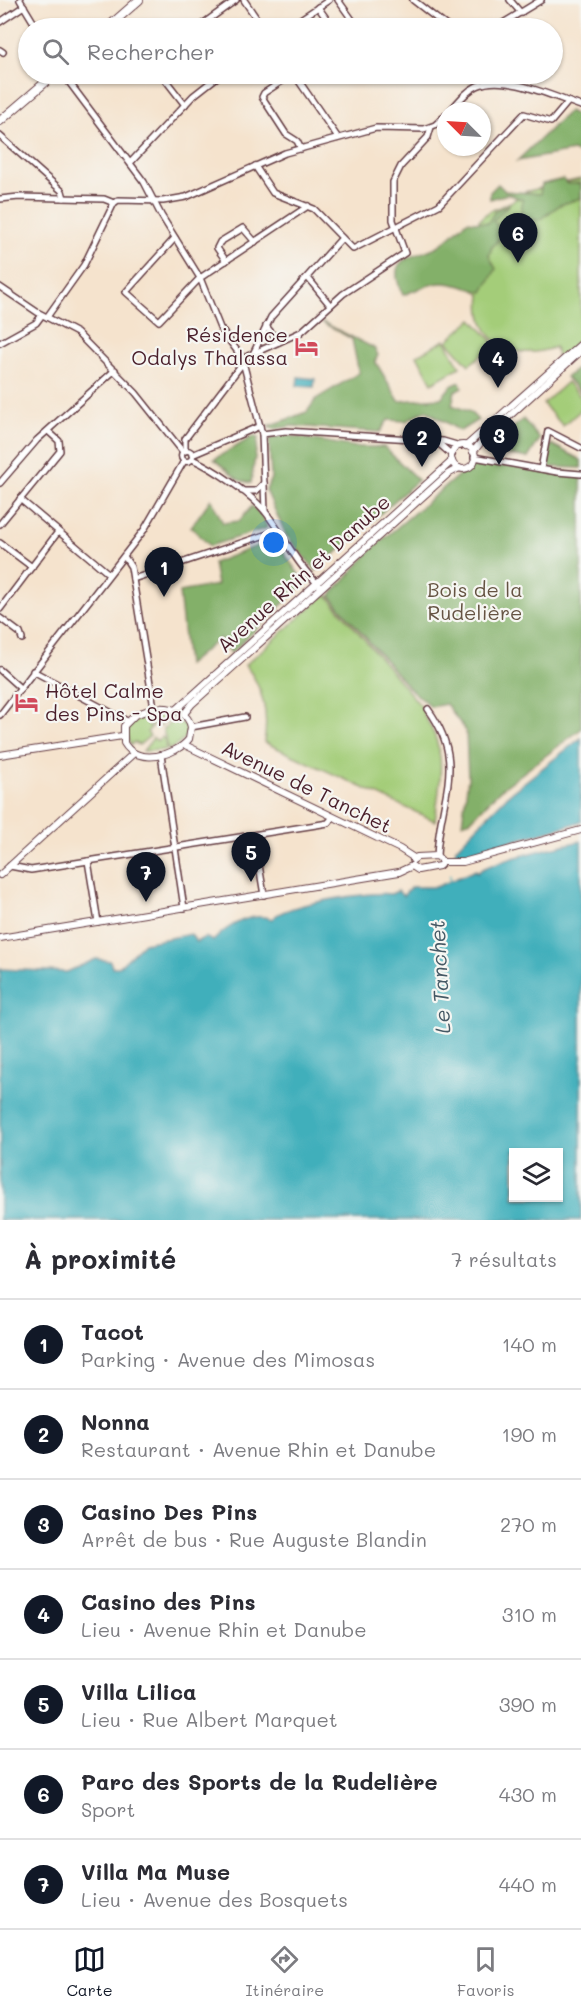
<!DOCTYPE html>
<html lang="fr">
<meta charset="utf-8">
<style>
:root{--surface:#fff;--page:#f2f2f3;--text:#2b2b33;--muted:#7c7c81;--line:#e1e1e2;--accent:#111827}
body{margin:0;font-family:Mali,sans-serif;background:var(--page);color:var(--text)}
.controls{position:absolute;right:18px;bottom:18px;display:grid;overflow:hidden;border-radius:0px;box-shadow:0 2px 4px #0004}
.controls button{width:54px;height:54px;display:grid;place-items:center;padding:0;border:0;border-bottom:2px solid var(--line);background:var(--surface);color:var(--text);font:30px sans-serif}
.compass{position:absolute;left:437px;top:102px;width:54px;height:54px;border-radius:50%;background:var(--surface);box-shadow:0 2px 4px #0004;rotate:294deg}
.you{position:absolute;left:274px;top:543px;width:21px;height:21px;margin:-15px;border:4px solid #fff;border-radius:50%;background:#1a73e8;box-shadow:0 0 0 9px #1a73e833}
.badge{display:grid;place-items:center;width:39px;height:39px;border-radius:50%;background:var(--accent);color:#fff;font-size:20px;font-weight:700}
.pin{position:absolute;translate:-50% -50px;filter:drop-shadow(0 2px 3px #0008)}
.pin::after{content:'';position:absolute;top:32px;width:21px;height:18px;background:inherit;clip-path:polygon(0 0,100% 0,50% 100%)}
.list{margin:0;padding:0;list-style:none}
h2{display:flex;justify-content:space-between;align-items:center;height:78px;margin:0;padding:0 24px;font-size:26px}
h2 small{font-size:20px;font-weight:400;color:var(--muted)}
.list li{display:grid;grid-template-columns:39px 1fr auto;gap:18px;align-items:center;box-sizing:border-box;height:90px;padding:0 24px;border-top:2px solid var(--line)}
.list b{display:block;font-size:22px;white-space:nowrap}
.list p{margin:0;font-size:20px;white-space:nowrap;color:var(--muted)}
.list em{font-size:20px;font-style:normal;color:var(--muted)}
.icon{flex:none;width:33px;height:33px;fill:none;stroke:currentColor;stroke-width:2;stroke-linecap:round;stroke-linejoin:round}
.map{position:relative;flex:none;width:581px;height:1220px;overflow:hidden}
.search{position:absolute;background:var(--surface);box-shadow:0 2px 4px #0004;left:18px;right:18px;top:18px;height:66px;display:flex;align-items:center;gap:15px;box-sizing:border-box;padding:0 21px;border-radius:33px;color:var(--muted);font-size:22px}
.sheet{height:708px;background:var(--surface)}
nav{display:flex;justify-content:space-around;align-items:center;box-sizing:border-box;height:84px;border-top:2px solid var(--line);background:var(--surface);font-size:16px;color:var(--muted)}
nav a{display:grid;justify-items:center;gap:3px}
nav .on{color:var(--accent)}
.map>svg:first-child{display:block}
.green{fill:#a4cd79;stroke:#777652;stroke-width:1.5}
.forest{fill:#83b069;stroke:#66684a;stroke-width:1.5}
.water{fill:#40afbb;stroke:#456773;stroke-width:1.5;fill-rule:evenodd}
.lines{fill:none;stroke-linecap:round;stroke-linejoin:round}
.stream{stroke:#40afbb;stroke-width:1.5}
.minor-casing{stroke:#643c43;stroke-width:8}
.tertiary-casing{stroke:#643c43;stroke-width:8}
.primary-casing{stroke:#643c43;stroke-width:10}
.minor{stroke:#fff;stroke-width:5}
.tertiary{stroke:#fff;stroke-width:6}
.primary{stroke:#fff;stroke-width:8}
.labels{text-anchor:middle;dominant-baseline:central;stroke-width:4.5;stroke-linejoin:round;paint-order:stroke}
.poi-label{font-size:20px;fill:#4a1f2b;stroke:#f6f6f2;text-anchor:end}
.street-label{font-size:20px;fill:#4a1f2b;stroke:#f6f6f2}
.park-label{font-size:20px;fill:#655342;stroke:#f6f6f2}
.water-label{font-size:21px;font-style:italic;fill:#465965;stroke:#f6f6f2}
</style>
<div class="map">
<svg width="581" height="1220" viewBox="0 0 581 1220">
<rect width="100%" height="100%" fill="#f6f6f2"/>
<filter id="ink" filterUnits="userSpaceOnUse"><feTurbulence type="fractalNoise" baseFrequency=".0167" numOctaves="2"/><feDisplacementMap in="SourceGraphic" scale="12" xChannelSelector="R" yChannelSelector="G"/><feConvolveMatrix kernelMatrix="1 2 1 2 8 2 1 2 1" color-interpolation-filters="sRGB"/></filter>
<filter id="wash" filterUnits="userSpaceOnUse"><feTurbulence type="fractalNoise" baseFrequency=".008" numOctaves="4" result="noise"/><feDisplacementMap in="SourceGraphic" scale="24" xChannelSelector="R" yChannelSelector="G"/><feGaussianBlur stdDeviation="1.35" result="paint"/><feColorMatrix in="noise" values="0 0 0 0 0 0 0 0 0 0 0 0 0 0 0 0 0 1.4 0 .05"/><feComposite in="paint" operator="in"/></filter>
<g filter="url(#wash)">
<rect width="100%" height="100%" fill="#f5e3cd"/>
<!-- green -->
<g class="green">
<path d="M581,179V338L558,359L555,347C514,363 475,342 481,295L457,277C462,264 473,228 480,219C491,206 514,205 524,192Z"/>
<polygon points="472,319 495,344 469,365 447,341"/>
<polygon points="445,340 460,367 432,383 417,355"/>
<polygon points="567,382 581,397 581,410 563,426 543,404"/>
<path d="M326,594L426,712L423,714C449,751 440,779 435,821L264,742C269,715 263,686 245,665Z"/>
<polygon points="159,712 171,713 170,718 160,726 157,723 152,727 149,714"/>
<path d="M147,715V724L151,728L147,732L150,736L139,745L134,742L131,745C121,731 132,719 147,715Z"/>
<path d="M175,719L182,724L186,721C192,736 181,744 168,750L163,729Z"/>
<polygon points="162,737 165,740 166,750 143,751 153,738 158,741"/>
</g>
<!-- forest -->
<g class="forest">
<polygon points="569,111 581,118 581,155 573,151 517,161"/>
<polygon points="563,179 568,184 581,183 581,198 560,205 539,220 526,221 521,211 523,200 508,194 490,199 490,192 498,184 505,191 540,194 542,184"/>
<path d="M510,204L493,221L503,230L513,233V240L500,238L492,247L489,256L496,269L483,292C441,281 443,278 403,295C384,255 411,260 438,246C448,240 458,229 467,221L488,223L495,211Z"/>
<path d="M322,322L374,348L378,355L375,361L399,401L441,398L451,386L460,382L462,387L455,391L452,405L470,412L478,420L460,431L426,410L406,421L388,420L380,432L292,426L274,429L267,426C282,423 293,416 307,412L316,399L359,373L352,339Z"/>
<polygon points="581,366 581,393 566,377"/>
<polygon points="523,419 540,439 528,458 491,452 490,449"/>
<polygon points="285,435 356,447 384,447 418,480 316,571 286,535 266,490 271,478 269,439"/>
<polygon points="254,436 258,438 251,483 239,480 214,459"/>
<polygon points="551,444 581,460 581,468 546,467"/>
<polygon points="473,463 581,474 581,729 499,791 471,820 462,823 468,778 466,731 446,704 431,707 408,687 330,596 374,547"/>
<polygon points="211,499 223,523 239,521 252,506 263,516 267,528 210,546 191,527"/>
<polygon points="262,544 281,549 305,583 231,653 220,638 187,665 179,592 217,585 213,563"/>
</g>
<!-- water -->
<g class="water">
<polygon points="298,377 315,379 314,387 297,386"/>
<polygon points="581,738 581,822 459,856 455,854 456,848 508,795"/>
<path d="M581,841V1220H0V969L67,972L96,959L110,961L112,967H119L144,943L191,934L196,942L205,937L213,941C227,926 251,911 272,919C284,904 372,891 391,894L398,891L403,896L411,887H436L476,870L477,873C486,862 563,845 581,841ZM514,1152H558V1198H514Z"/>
</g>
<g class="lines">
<!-- stream -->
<polyline class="stream" points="450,875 450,883"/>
</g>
</g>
<g filter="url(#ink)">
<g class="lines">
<defs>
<g id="minor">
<polyline points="20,0 37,28"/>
<polyline points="244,0 263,28"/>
<polyline points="338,0 358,28"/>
<polyline points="413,0 449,28"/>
<polyline points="510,0 521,13"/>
<polyline points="318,7 333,28"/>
<polyline points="0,22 24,6"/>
<polyline points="197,28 236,0"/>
<polyline points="287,28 329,0"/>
<polyline points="495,28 541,0"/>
<polyline points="0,50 3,52"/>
<polyline points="63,74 144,182 161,215 200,278 220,328 244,360"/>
<polyline points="161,74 185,105"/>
<polyline points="293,74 264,93 262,97 286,134 297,141 301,149"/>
<polyline points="294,74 338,138"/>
<path d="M450,111C458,102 466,91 477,86C504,73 554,97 581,106"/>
<polyline points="0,136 62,191 64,198"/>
<polyline points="130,163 193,96 221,74"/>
<polyline points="255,166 273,193 314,209 353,249 439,205 524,114 551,122 568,102"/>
<polyline points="0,199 19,197 104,199 114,203 118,200 163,201 186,197 285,153 376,128 424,129 435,125 446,115"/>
<polyline points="175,238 126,292 159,321 200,278 308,206"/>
<polyline points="226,261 217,248 220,242 243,228 255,242"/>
<polyline points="308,278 330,305"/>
<polyline points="0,287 37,312 77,333 136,393 183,452"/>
<polyline points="47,317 84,265 114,203"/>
<polyline points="266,326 279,342"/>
<polyline points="0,343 36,323 42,315"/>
<polyline points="254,352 271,317 342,238"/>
<polyline points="243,362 262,434 265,511"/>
<polyline points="262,434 286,431 443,441 460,446"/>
<polyline points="437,442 452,455"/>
<circle cx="187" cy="456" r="5.5"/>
<polyline points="185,451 185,439 248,356 301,332 343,294 405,253 393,220 393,182 401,166 428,137 431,127"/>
<polyline points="192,455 260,426"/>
<polyline points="474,457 557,472 581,474"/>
<path d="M192,459C213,468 253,495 267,514C285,538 297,565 320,586"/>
<polyline points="541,469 548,431 581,448"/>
<polyline points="0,483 37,440 115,370"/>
<polyline points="242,491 256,491 264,483"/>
<polyline points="20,499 109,574"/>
<polyline points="0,524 60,451 59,441 48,431"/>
<polyline points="0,543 32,567"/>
<polyline points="124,556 131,567 154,708"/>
<polyline points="133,579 277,531"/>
<polyline points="0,609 58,532"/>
<polyline points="0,618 20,633 22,639"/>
<polyline points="0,670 20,688"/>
<polyline points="33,671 127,721"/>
<path d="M428,709C468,764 439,797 437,856"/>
<polyline points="0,715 144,530 184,461"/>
<polyline points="191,727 245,717"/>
<polyline points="161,755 184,908"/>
<polyline points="254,835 264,895"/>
<polyline points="88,861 98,922"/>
<polyline points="10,866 31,870 316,825 328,823 332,818"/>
</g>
<g id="tertiary">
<circle cx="463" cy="457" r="12"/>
<polyline points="466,446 581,344"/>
<polyline points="473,452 482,441 581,351"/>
<path d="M154,708C169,707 187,709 191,727L189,739C176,756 137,766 124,743V726L135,715Z"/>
<polyline points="176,710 452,461"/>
<polyline points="184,714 192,704 448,474 459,468"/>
<polyline points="185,745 400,849 414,858"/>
<polyline points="0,755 122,736"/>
<polyline points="413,860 417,857 437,856 443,862"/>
<polyline points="443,862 463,862 581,830"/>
<polyline points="412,866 418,870 439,866 443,862"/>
<polyline points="0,875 134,753"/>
<polyline points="0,938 399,872 412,866"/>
</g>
<g id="primary">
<polyline points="107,28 139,0"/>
<polyline points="0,121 55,74"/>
</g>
</defs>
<!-- minor casing -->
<use href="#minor" class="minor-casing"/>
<!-- tertiary casing -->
<use href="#tertiary" class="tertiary-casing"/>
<!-- primary casing -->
<use href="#primary" class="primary-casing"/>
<!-- minor -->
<use href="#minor" class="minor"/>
<!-- tertiary -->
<use href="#tertiary" class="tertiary"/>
<!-- primary -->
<use href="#primary" class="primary"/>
</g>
</g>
<!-- icons -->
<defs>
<symbol id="hotel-bare" viewBox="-9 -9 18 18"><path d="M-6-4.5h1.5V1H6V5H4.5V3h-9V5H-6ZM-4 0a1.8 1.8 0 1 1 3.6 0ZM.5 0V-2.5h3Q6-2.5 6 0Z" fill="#d1495b" stroke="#f6f6f2" stroke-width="2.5" paint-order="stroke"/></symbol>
</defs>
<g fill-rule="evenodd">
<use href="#hotel-bare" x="290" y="330" width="33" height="33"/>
<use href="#hotel-bare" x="10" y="686" width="33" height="33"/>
</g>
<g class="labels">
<!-- poi labels -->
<g class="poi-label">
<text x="288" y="334">Résidence<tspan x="288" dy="23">Odalys Thalassa</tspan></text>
<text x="45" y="690" text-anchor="start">Hôtel Calme<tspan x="45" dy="23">des Pins - Spa</tspan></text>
</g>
<!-- street labels -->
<g class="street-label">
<text transform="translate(303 573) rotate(-42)">Avenue Rhin et Danube</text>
<text transform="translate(307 786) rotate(26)">Avenue de Tanchet</text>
</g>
<!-- park labels -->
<g class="park-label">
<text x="475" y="589">Bois de la<tspan x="475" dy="23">Rudelière</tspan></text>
</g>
<!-- water labels -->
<g class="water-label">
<text transform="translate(439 977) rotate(-93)">Le Tanchet</text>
</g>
</g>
</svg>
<div class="controls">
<button><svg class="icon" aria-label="layers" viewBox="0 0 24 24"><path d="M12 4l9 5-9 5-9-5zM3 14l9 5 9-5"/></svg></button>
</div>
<svg class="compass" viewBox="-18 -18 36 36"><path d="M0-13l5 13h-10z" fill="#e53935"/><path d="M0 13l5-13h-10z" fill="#7c7c81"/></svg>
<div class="you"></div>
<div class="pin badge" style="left:164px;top:597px">1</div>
<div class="pin badge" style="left:422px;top:467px">2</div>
<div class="pin badge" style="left:499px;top:465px">3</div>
<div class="pin badge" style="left:498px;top:388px">4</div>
<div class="pin badge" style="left:251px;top:882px">5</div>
<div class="pin badge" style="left:518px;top:263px">6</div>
<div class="pin badge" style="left:146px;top:902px">7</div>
<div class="search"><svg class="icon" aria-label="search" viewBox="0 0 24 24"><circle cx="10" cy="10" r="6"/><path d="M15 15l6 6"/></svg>Rechercher</div>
</div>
<section class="sheet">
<h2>À proximité<small>7 résultats</small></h2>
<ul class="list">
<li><span class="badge">1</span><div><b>Tacot</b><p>Parking · Avenue des Mimosas</p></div><em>140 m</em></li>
<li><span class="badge">2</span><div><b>Nonna</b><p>Restaurant · Avenue Rhin et Danube</p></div><em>190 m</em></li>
<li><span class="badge">3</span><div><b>Casino Des Pins</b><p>Arrêt de bus · Rue Auguste Blandin</p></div><em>270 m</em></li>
<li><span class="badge">4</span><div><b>Casino des Pins</b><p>Lieu · Avenue Rhin et Danube</p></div><em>310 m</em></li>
<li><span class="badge">5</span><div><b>Villa Lilica</b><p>Lieu · Rue Albert Marquet</p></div><em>390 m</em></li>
<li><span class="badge">6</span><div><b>Parc des Sports de la Rudelière</b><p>Sport</p></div><em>430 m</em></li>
<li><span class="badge">7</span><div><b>Villa Ma Muse</b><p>Lieu · Avenue des Bosquets</p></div><em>440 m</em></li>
</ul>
</section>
<nav>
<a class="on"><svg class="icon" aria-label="map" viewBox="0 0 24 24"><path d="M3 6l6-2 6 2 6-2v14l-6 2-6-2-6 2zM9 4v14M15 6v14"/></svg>Carte</a>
<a><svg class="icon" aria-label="directions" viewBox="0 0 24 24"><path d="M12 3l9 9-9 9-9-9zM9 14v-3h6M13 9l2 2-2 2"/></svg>Itinéraire</a>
<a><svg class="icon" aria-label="saved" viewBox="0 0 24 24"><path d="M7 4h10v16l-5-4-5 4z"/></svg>Favoris</a>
</nav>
